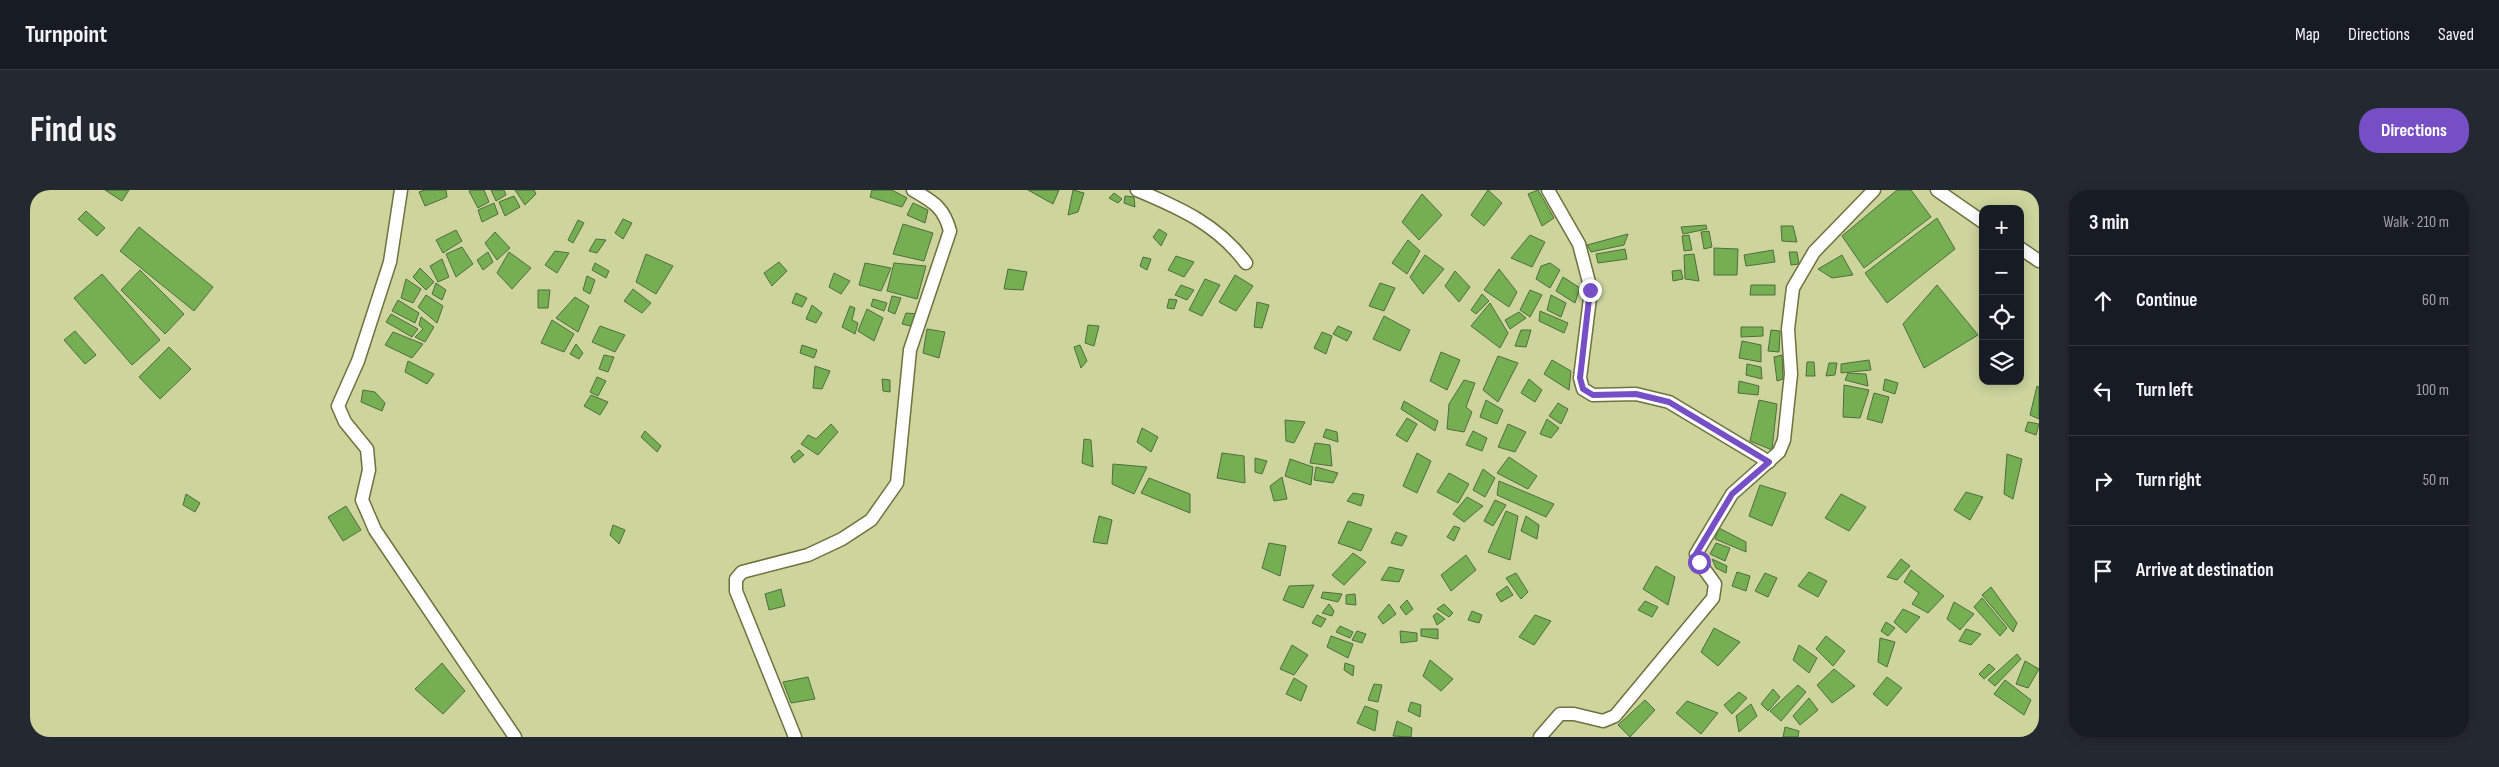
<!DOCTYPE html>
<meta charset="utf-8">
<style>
:root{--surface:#171b24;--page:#242831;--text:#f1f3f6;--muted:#9ea1a6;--line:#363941;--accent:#764ec6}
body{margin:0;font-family:"Sofia Sans Condensed",sans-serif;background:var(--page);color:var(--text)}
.controls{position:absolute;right:15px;top:15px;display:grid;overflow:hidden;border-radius:10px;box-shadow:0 2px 12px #0003}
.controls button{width:45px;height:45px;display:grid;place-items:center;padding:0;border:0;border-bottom:1px solid var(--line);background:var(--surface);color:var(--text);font:25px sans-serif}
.stop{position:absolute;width:15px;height:15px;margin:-11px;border:4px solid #764ec6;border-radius:50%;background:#fff}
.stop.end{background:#764ec6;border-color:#fff;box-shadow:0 1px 5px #0008}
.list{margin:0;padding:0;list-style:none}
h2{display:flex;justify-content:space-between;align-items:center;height:65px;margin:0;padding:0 20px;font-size:21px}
h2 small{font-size:16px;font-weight:400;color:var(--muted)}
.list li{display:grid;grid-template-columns:32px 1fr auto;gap:15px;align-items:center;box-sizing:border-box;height:90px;padding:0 20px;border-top:1px solid var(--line)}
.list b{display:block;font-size:19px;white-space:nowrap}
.list em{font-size:16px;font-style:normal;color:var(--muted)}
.icon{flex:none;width:28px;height:28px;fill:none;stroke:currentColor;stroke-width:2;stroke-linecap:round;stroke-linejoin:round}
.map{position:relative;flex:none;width:2009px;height:547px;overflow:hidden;border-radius:20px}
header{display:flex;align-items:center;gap:30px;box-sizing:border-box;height:70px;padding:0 25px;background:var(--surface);border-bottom:1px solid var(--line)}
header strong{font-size:24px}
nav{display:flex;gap:28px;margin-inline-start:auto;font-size:18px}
.intro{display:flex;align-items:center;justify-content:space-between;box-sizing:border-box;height:120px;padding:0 30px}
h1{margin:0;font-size:35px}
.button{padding:12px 22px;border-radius:20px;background:var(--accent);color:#fff;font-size:18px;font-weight:700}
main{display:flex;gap:30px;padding:0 30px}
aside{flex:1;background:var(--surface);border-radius:20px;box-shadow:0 2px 12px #0003}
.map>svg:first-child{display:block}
.building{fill:#75af52;stroke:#506d40}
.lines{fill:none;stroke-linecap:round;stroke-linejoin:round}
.street-casing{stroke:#6c733f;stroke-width:15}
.street{stroke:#fff;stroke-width:12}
.route{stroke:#764ec6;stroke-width:6}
</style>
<header>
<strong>Turnpoint</strong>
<nav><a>Map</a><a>Directions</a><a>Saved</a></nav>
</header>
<div class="intro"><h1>Find us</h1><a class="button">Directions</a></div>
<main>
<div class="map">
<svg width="2009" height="547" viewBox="0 0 2009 547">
<rect width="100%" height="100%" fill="#cdd59d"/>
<!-- building -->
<g class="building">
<polygon points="75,0 99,0 92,11"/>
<polygon points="395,0 416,0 417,7 395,16 389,2"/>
<polygon points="441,0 454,0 459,12 448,18 439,1"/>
<polygon points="461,0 474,0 476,5 466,11"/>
<polygon points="485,0 504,0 506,4 495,15"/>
<polygon points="842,0 862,0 877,8 872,17 840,7"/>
<polygon points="998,0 1029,0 1023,14"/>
<polygon points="1043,0 1054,3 1048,22 1038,25"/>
<polygon points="1458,0 1472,13 1454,36 1441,25"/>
<polygon points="1508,0 1524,28 1512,36 1498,4"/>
<polygon points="1867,0 1881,0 1901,27 1834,78 1812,46"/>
<polygon points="1084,3 1092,9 1088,13 1079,8"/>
<polygon points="1392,4 1412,25 1389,50 1372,32"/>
<polygon points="484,6 490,17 475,26 469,12"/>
<polygon points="1095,6 1104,7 1105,17 1094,13"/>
<polygon points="464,13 468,24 452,32 448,20"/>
<polygon points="883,13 898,20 895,33 877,25"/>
<polygon points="56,21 75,38 67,46 48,29"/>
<polygon points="1907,28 1925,59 1857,113 1835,83"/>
<polygon points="593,29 602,33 593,49 585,43"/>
<polygon points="548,30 554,33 543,53 538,50"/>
<polygon points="873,34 903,43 894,71 863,64"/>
<polygon points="1676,35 1677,39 1653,44 1651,37"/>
<polygon points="1751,36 1763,36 1767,52 1752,51"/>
<polygon points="109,37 183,97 164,121 90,61"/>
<polygon points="1129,39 1137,44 1131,56 1123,47"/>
<polygon points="426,40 432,51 413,63 406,50"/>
<polygon points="1679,41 1682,57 1674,59 1671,42"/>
<polygon points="465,42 480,58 467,70 455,53"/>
<polygon points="1598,44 1594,55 1561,62 1557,55"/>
<polygon points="1500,45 1515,52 1502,77 1481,68"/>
<polygon points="1659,45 1662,60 1654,61 1652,46"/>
<polygon points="566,49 576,50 567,63 559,61"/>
<polygon points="1378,50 1390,61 1377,84 1362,73"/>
<polygon points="432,57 443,74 426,87 416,64"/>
<polygon points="1684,58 1708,59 1707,85 1684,85"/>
<polygon points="1595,59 1597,69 1568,73 1566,64"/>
<polygon points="1743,60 1745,72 1716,76 1714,65"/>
<polygon points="525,61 539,63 527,83 515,75"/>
<polygon points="458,62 463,72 453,80 447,70"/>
<polygon points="479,62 501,78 482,99 467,83"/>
<polygon points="1759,62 1767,62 1769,74 1761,75"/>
<polygon points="616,64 643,76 626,104 606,92"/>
<polygon points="1664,64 1669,91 1655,89 1654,65"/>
<polygon points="1395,65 1414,79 1393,104 1380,87"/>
<polygon points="1812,65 1823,85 1802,88 1788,79"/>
<polygon points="1146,66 1164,72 1154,87 1138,80"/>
<polygon points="1113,67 1121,69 1117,80 1110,76"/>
<polygon points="412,69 419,87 408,92 400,76"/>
<polygon points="749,72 757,81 742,96 734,83"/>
<polygon points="565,73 579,81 576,88 562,80"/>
<polygon points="835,73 861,78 851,101 829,95"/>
<polygon points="864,73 896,76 887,109 857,101"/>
<polygon points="1520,73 1530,80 1520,98 1506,89 1511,76"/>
<polygon points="390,78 404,92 396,100 383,87"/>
<polygon points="978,79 997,82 993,100 974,99"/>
<polygon points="1469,79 1487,102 1479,117 1454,100"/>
<polygon points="110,80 154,124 135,144 91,100"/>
<polygon points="1651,80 1653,89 1643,91 1642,81"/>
<polygon points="1425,81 1440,97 1429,112 1415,96"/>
<polygon points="804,83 820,91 811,104 799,97"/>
<polygon points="72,84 130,150 102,175 44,108"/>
<polygon points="1205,85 1223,96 1206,121 1189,112"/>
<polygon points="557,86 565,90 560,104 553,100"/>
<polygon points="1533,87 1550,98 1545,113 1526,101"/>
<polygon points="376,89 391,99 383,113 371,108"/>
<polygon points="1175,89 1190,95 1172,126 1159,120"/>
<polygon points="406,93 416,100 412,110 402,104"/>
<polygon points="1350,93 1365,98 1354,121 1339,116"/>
<polygon points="1151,95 1164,100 1157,110 1145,105"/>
<polygon points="1721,95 1745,95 1745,105 1720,105"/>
<polygon points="1907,95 1948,145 1894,178 1873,134"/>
<polygon points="603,99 621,113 612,123 594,111"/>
<polygon points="508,100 520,100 518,118 508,118"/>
<polygon points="1500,100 1512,105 1500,127 1490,120"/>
<polygon points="766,103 777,108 772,117 762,113"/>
<polygon points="1452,104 1459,111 1446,124 1441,120"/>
<polygon points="396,105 413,116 407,133 388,117"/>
<polygon points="1521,105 1536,113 1531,127 1517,120"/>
<polygon points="862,106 871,108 865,124 858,121"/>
<polygon points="545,107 559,116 548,142 526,128"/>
<polygon points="843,109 857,113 854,121 841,116"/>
<polygon points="1139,109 1147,110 1144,119 1137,118"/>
<polygon points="368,110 389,123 385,133 362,121"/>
<polygon points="1227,112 1239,115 1232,138 1224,137"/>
<polygon points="1460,113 1478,143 1470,158 1441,136"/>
<polygon points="782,115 792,123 786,133 776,129"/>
<polygon points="820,116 825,118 822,130 828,133 825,144 812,137"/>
<polygon points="837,119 853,128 844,151 828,141"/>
<polygon points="1510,121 1538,133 1534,143 1509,131"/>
<polygon points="1489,122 1496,128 1480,139 1475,130"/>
<polygon points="876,123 888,124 885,137 872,134"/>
<polygon points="361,124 388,139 382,147 356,132"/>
<polygon points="1354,126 1380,140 1370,161 1343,149"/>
<polygon points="391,127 404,137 395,152 385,147 393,139 389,135"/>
<polygon points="522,130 544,144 534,162 511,153"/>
<polygon points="1058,135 1069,136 1064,156 1055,153"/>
<polygon points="570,136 595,145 585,162 562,152"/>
<polygon points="1308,136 1322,142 1317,151 1303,144"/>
<polygon points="1711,137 1733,137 1733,146 1711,147"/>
<polygon points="897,139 915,142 909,168 893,163"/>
<polygon points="1491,140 1501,140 1496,157 1485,156"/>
<polygon points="1741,140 1750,141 1749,162 1738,161"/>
<polygon points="45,141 66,165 55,174 34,150"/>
<polygon points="363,142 393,154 382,168 355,155"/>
<polygon points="1292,142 1302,146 1296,164 1284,158"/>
<polygon points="1712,151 1731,155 1731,172 1709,168"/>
<polygon points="546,154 553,163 549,169 540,164"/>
<polygon points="772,155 787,160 784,168 770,163"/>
<polygon points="1050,155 1057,171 1051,178 1044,157"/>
<polygon points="139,157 161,179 130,209 109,187"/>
<polygon points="1411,162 1430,170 1417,200 1400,191"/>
<polygon points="574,165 584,167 578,182 569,179"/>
<polygon points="1752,165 1753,189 1747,191 1744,167"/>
<polygon points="1468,166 1488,173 1468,212 1453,200"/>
<polygon points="1522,170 1541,181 1539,200 1514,184"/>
<polygon points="1839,170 1841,180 1811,183 1811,174"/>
<polygon points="378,171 404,184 397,194 375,182"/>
<polygon points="1777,172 1784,172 1785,186 1776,186"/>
<polygon points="1799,173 1807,173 1805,185 1796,186"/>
<polygon points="1717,174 1731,177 1732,189 1716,185"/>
<polygon points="785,176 800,181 792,199 783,198"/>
<polygon points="1818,183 1836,184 1838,196 1815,190"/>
<polygon points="567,187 576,191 568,206 560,202"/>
<polygon points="852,189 860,190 860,202 853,201"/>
<polygon points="1499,189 1512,200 1505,212 1491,203"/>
<polygon points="1855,189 1868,193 1865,204 1853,200"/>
<polygon points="1434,190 1445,193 1436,217 1442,222 1434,242 1417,239 1419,214"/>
<polygon points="1709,191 1729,196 1728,205 1708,203"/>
<polygon points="1814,195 1839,200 1830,228 1813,227"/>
<polygon points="2007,196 2009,197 2009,229 2000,225"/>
<polygon points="333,200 345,202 355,213 352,221 331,212"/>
<polygon points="1844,203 1859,207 1852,233 1837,229"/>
<polygon points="561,205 578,212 570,225 554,216"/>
<polygon points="1456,210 1473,220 1467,234 1450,227"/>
<polygon points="1729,210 1747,214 1742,260 1720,251"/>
<polygon points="1374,211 1408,231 1405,241 1371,219"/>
<polygon points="1528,213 1538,219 1531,234 1519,226"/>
<polygon points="1377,228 1387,234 1377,252 1366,245"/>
<polygon points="1517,229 1529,238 1521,248 1510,244"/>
<polygon points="1255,230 1275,232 1264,253 1256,251"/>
<polygon points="1998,232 2009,234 2006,245 1995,241"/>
<polygon points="801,234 808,242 788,265 771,254 778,245 786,249"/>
<polygon points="1478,234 1496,242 1485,262 1468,257"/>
<polygon points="1112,238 1128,247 1121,262 1107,252"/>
<polygon points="1296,239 1307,242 1308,252 1293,247"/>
<polygon points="615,241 631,256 627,262 611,247"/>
<polygon points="1443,241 1457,248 1452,261 1436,255"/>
<polygon points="1054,249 1061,250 1063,277 1052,273"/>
<polygon points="1285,253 1300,255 1302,276 1280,273"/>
<polygon points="769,260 774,265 764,273 761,267"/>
<polygon points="1192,263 1214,266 1215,293 1187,288"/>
<polygon points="1387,263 1401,271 1387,303 1373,296"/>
<polygon points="1977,264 1992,269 1983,309 1974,304"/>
<polygon points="1479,267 1507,286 1498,299 1467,283"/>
<polygon points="1225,268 1237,271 1232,284 1225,282"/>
<polygon points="1260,269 1283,277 1281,295 1255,286"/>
<polygon points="1083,274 1117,277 1104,304 1082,294"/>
<polygon points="1286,277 1308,283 1303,293 1284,290"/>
<polygon points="1453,279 1465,288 1455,307 1443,300"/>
<polygon points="1419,283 1439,294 1428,313 1407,302"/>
<polygon points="1252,287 1257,309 1244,311 1240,296"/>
<polygon points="1119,288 1160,304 1160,323 1111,303"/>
<polygon points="1469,291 1524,314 1516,327 1467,305"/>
<polygon points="1730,295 1756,303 1742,336 1719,326"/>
<polygon points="1936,302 1953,307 1940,330 1924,320"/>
<polygon points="1323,303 1334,305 1331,316 1317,311"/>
<polygon points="156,304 170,313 165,322 153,315"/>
<polygon points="1811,304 1836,317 1819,341 1795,328"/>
<polygon points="1437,307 1453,316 1434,332 1423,324"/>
<polygon points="1465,310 1476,315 1463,336 1454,331"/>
<polygon points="316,316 331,340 313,351 298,327"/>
<polygon points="1476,321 1488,326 1480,370 1458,362"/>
<polygon points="1069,326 1082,330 1077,354 1063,352"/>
<polygon points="1496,326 1509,335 1507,349 1491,341"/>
<polygon points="1318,331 1342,339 1331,361 1308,353"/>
<polygon points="583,335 595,340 589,354 580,345"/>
<polygon points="1424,336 1430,338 1424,351 1417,347"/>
<polygon points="1689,338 1716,352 1716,362 1685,349"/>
<polygon points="1366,342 1377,346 1372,356 1361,353"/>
<polygon points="1239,353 1256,356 1250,386 1232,378"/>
<polygon points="1686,353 1700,358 1695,371 1680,364"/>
<polygon points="1323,363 1336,372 1314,395 1302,385"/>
<polygon points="1436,365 1446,380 1421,401 1411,385"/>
<polygon points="1682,369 1697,376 1696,383 1686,378"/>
<polygon points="1871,369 1880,376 1867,390 1857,387"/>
<polygon points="1626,376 1645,387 1638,415 1613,399"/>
<polygon points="1359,377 1374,380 1369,392 1351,390"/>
<polygon points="1881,380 1914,406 1898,423 1882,414 1889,403 1874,392"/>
<polygon points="1707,382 1720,386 1716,401 1702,396"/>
<polygon points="1779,382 1797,391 1788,407 1768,396"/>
<polygon points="1486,383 1498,402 1491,409 1476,388"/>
<polygon points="1735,383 1747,388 1738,407 1725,401"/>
<polygon points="1284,395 1273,418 1253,410 1259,396"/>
<polygon points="1477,396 1483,405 1471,412 1466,404"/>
<polygon points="1961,397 1987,433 1983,442 1952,405"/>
<polygon points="751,399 755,416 739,420 735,404"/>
<polygon points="1293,402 1312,404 1308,412 1291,408"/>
<polygon points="1325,404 1326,415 1316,414 1316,405"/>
<polygon points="1952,408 1977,438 1970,446 1944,417"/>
<polygon points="1377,410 1383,419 1376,425 1370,417"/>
<polygon points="1615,411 1628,417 1622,427 1608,420"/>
<polygon points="1924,412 1944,424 1930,440 1917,429"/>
<polygon points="1299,414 1304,421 1302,426 1292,423"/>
<polygon points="1359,414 1366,424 1353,434 1348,427"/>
<polygon points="1414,414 1423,423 1419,427 1407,419"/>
<polygon points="1873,419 1890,427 1876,443 1864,432"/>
<polygon points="1442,421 1452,425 1449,433 1438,430"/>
<polygon points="1407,423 1415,429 1407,435 1403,426"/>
<polygon points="1287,425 1296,429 1291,437 1282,433"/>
<polygon points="1505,425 1521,431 1504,455 1489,447"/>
<polygon points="1856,432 1865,438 1858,446 1851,441"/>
<polygon points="1310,436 1323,442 1320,448 1306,442"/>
<polygon points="1684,438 1710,452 1688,476 1671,462"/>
<polygon points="1391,439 1408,439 1408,449 1391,446"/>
<polygon points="1936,439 1951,444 1941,455 1929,451"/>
<polygon points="1327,441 1336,444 1332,453 1322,450"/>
<polygon points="1370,441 1387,443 1387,451 1371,453"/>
<polygon points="1301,446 1323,454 1318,468 1297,457"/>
<polygon points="1796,446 1815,461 1803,476 1786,459"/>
<polygon points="1850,448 1865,452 1857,477 1848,472"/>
<polygon points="1262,455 1278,465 1264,485 1250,479"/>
<polygon points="1769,455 1787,468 1779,483 1763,470"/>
<polygon points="1987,464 1991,469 1965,496 1958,490"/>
<polygon points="1400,470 1423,489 1411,501 1393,486"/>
<polygon points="1995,471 2009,479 1998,498 1986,494"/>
<polygon points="412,473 435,501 413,524 385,499"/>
<polygon points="1315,473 1324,476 1323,486 1314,480"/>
<polygon points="1959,474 1965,479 1954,489 1949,484"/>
<polygon points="1804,479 1825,496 1802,513 1787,495"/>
<polygon points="778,487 785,509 761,513 753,492"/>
<polygon points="1857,487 1872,498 1857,516 1843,504"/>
<polygon points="1264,488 1277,496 1271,511 1256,504"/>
<polygon points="1975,490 2001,510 1994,525 1964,504"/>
<polygon points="1344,494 1352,495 1348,512 1338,510"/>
<polygon points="1768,495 1776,502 1751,531 1740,521"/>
<polygon points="1743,499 1750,507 1738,521 1731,514"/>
<polygon points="1709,502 1717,508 1702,524 1694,515"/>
<polygon points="1779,508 1788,520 1770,535 1763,526"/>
<polygon points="1615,510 1625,520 1600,547 1588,535"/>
<polygon points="1657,511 1688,523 1671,544 1646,523"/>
<polygon points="1381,512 1391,515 1390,527 1378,521"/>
<polygon points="1721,514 1727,526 1709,542 1706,526"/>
<polygon points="1335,516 1348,521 1345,541 1327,533"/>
<polygon points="1367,531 1382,538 1381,547 1363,546"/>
<polygon points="1755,537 1769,541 1768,547 1753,547"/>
</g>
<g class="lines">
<defs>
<g id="street">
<polyline points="371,0 360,72 328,171 308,216 315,232 337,259 339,280 332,310 345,340 485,547"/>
<path d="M1107,0C1150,18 1188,35 1216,73"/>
<polyline points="1518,0 1549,54 1561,100 1550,188 1553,199 1563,205 1606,204 1639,212 1739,272"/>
<polyline points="1907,0 1953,32"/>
<polyline points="1990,58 2009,71"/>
<path d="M765,547L706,401V389L712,382L778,365L812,349L841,330L867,293L880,160L920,41C914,18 904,12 883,0"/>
<polyline points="1510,547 1530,524 1544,524 1573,531 1585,526 1683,408 1685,394 1669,372 1666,364 1702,304 1749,262 1754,250 1761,184 1758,139 1763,98 1784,62 1844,0"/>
</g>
</defs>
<!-- street casing -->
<use href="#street" class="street-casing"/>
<!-- street -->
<use href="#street" class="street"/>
</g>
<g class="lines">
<!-- route -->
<polyline class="route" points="1560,100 1550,188 1553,199 1563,205 1606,204 1639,212 1739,272 1702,304 1666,364 1669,372"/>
</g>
</svg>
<div class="controls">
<button>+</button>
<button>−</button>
<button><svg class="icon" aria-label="locate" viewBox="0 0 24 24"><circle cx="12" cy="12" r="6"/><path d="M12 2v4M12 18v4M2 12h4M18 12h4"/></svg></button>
<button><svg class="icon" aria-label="layers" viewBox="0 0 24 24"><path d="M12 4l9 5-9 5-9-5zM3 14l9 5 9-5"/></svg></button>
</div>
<div class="stop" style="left:1669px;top:372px"></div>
<div class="stop end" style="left:1560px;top:100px"></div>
</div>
<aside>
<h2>3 min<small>Walk · 210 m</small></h2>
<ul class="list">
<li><svg class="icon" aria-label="ahead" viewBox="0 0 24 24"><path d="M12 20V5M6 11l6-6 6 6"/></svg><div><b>Continue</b></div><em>60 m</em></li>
<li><svg class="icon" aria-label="left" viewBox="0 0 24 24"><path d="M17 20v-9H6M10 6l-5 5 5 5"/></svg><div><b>Turn left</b></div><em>100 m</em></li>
<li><svg class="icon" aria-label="right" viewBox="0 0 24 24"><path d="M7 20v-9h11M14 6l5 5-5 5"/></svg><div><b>Turn right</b></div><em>50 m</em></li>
<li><svg class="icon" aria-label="arrive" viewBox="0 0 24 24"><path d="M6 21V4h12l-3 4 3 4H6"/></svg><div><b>Arrive at destination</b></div></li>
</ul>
</aside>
</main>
